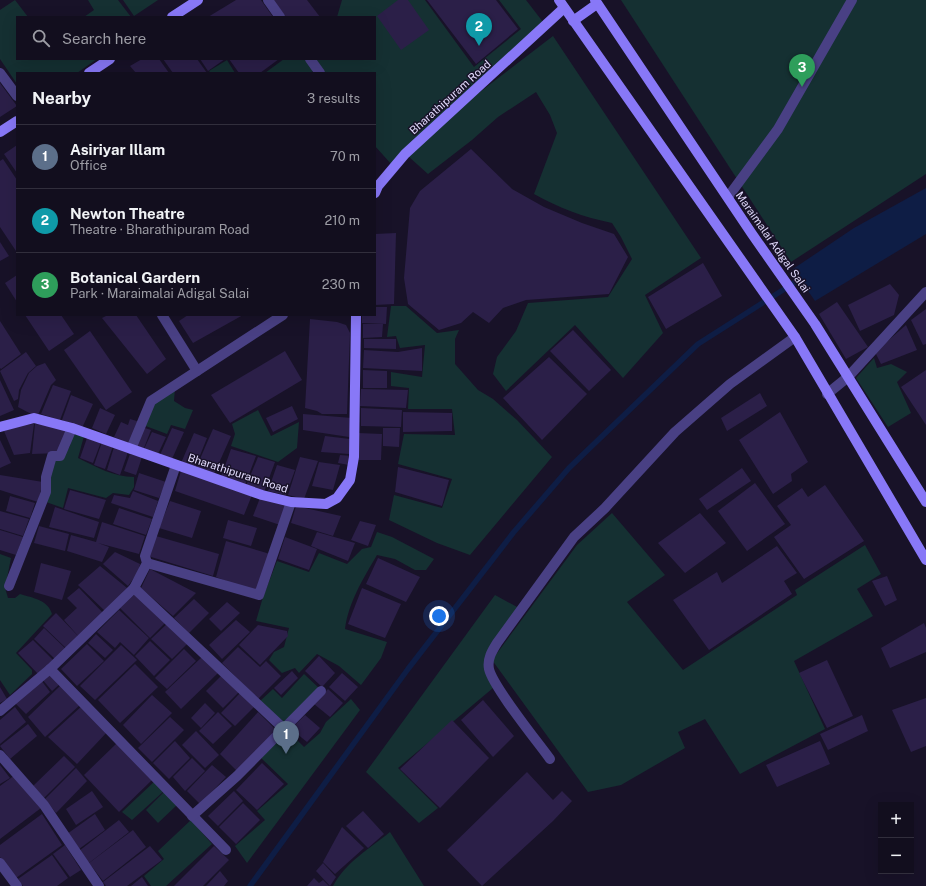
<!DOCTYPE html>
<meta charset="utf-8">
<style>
:root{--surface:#120e1e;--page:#1f1c2b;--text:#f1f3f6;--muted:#9c9ca4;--line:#312e3c;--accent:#7c3aed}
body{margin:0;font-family:"Public Sans",sans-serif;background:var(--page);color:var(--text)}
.controls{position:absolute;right:12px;bottom:12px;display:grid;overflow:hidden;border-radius:0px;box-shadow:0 4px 16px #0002}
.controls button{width:36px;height:36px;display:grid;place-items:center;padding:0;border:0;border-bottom:1px solid var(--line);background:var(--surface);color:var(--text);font:20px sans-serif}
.you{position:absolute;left:439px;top:616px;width:14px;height:14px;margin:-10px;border:3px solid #fff;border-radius:50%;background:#1a73e8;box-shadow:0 0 0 6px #1a73e833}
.badge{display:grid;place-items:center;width:26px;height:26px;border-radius:50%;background:var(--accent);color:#fff;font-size:13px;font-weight:700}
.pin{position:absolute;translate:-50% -33px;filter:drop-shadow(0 1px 2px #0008)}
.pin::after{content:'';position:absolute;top:21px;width:14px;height:12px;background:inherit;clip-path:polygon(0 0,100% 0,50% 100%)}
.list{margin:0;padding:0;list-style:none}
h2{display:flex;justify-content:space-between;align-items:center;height:52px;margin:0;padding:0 16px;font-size:17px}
h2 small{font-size:13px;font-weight:400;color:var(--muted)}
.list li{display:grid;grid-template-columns:26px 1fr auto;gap:12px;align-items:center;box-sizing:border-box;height:64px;padding:0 16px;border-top:1px solid var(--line)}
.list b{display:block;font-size:15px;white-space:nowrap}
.list p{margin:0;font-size:13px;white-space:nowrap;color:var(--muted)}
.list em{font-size:13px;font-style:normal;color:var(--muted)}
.icon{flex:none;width:22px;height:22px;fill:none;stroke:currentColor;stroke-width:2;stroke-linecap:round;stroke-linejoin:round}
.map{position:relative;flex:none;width:926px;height:886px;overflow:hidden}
.search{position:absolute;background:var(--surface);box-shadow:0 4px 16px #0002;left:16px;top:16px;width:360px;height:44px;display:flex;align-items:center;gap:10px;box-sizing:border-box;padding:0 14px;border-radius:0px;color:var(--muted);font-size:15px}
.panel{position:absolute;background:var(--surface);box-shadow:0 4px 16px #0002;left:16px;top:72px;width:360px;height:244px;border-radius:0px}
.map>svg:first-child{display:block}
.green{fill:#153032}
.water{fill:#0e1d45}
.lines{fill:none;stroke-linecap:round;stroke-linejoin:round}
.stream{stroke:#0e1d45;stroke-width:5.5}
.building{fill:#2b1f48}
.lane{stroke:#494084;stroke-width:10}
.street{stroke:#494084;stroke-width:10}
.secondary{stroke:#8878f7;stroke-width:10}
.labels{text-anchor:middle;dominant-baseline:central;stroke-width:3;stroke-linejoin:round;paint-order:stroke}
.street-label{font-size:11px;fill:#e2dbfd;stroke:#181228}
</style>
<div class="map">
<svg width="926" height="886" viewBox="0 0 926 886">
<rect width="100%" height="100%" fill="#181228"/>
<!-- green -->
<g class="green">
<polygon points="15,0 28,17 17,17 17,59 97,59 77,73 17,73 17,84 0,59 0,10"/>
<polygon points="88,0 118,0 131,17 84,17 94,10"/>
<polygon points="123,0 158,0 134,16"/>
<polygon points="342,0 425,0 474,67 521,29 499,0 526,0 543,22 392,165 375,146 375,73 325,73 316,59 375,59 375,17 337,17"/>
<polygon points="621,0 926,0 926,174 791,262"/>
<path d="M553,36L701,258L645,295L663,333L623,378L575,325L506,391L493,374L497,357L516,331L528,303L608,297L632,259L621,237L612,223C583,217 559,208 534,194L557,133L550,115L536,92L498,117L472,140L428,174L408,156L476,95Z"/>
<polygon points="284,59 305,59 313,71 310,73 265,73"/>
<polygon points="227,60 235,73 211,73 209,71"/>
<polygon points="391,306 406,306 437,333 459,330 455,339 455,364 478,390 493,399 517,420 552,457 470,555 437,543 389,520 394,495 442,508 452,479 398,464 404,434 455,435 452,409 408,409 409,388 391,386 391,372 422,377 425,345 400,348 396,336 387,337"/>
<polygon points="874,358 877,368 891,364 907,372 897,382 911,413 888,427 856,378"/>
<polygon points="175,388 174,401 185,408 193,410 185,429 171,425 167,434 143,425 153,402"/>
<polygon points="258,410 271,436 299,422 297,448 278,462 231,446 235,434 232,424"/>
<path d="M72,434L84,436L78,458C97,467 113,477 134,477V487L129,495L113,493L106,498L68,488L63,508L46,502L50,470L53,459L64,456L70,446Z"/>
<polygon points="612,513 665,575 627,602 683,670 797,595 795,590 865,545 881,574 857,589 873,616 794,661 825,729 740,774 705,719 678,732 685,748 621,785 588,792 492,660 577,545"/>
<path d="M377,532L392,537L434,559L426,570H415L395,559L377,555C364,577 348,603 345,629L387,642L381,658L361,685L339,666L317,654L299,673L295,668L282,673L269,660L274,652L284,647L289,628L256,621L263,597L277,561L309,572L319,553L347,564L362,549L371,547Z"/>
<path d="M0,554L11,558L5,588L8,598H15L20,594C33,598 48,600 52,614L16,653L32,670V674L10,695L0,680Z"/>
<polygon points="495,595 519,608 485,658 493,688 398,768 438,808 419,823 366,772"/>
<polygon points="304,674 320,689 284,723 259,702 273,689 282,698"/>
<polygon points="351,699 360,710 247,863 235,846 265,820 257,811 288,784 260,757 288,731 304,747 320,733 326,722"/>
<polygon points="155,781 164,791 132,820 122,812"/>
<polygon points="165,791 177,805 158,823 146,810"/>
<polygon points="191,820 212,844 166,886 151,886 144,876 164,859 158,851"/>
<path d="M390,832L424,886H333C346,862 369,849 390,832Z"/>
</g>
<!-- water -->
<polygon class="water" points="926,188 926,234 815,301 793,269 854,228"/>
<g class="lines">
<!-- stream -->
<polyline class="stream" points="250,886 408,669 513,533 569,468 698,344 805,276"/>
</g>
<!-- building -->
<g class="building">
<polygon points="236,0 261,0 273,17 208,17"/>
<polygon points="273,0 307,0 320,17 286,17"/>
<polygon points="398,0 408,0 429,30 401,50 377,16"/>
<polygon points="427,0 496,0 518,29 476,64"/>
<polygon points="142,59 159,59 169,73 136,73 130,66"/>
<polygon points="163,59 197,59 207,73 173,73"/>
<polygon points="200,59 225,59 208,71"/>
<polygon points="229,59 279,59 260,73 239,73"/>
<polygon points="0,83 17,106 0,117"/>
<polygon points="17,145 17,173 4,154"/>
<polygon points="471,149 512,189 544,207 582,223 614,234 628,257 609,294 526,300 503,308 489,323 473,312 461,323 439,330 408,304 404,278 410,208 420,191"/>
<polygon points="3,159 17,180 16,251 0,227 0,161"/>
<polygon points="396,233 394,304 375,305 375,234"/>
<polygon points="0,242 9,256 0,261"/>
<polygon points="703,263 722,296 666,329 648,297"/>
<polygon points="17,275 17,302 5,283"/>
<polygon points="890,284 899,295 894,315 860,331 848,305"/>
<polygon points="837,302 868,347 846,359 819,314"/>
<polygon points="375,307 387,307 386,324 362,323 362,315 375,315"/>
<polygon points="926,309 926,344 923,345 911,320"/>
<polygon points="25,315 61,315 74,334 49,351"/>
<polygon points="108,315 136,315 166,359 147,374 102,318"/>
<polygon points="188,315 243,315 193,343 179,321"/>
<polygon points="310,319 337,322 346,325 350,333 347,414 322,414 317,411 305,408"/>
<polygon points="0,321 21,354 1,369 0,368"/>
<polygon points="363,324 383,324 382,337 363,338"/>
<polygon points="906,325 917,350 881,364 875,352"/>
<polygon points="573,330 611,370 589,391 550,351"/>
<polygon points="90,331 132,392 106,410 64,350"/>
<polygon points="364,339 396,339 396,349 364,348"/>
<polygon points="422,348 422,371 363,368 364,350 398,352"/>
<polygon points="285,351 302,380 230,423 211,395"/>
<polygon points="26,352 36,366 28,373 19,390 18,399 14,401 0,371"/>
<polygon points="549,357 587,394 542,440 503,398"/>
<polygon points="45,363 56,380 51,385 38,415 35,416 18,407 21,390 29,373 37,366"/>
<polygon points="363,370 387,371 387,388 363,388"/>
<polygon points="926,370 926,425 901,387"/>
<polygon points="0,380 14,410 0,416"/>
<polygon points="53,385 71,391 60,420 41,414"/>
<polygon points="361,389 408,390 406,408 360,406"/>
<polygon points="760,393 767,406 727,431 721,418"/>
<polygon points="71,395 93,404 82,428 62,420"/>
<polygon points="292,406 298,419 273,432 266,418"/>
<polygon points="100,408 115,415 106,434 92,428"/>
<polygon points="361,408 402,410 401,427 361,426"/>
<polygon points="403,412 452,413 452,431 403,432"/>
<polygon points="780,412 808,462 791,474 792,481 773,494 739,440"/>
<polygon points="303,414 352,418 349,437 303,430"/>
<polygon points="130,419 140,422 131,444 114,437 121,422 128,425"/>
<polygon points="34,424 30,453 14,455 4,431 21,425"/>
<polygon points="35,424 50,425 68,430 59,453 32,454"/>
<polygon points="142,427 151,430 144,448 136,446"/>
<polygon points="172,428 184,432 172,459 160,455"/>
<polygon points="383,428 400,428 399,447 383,446"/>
<polygon points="213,429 231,436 214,474 196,468"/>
<polygon points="152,432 166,437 158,454 144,449"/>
<polygon points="194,433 207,438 195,468 181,463"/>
<polygon points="358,433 382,434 381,460 358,460"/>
<polygon points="325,436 350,439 349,454 321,452"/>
<polygon points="87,438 101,442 93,463 80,458"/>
<polygon points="0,440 11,463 0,468"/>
<polygon points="102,442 113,446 105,469 94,465"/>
<polygon points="114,447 128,452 120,475 107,470"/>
<polygon points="231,449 256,456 245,485 221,477"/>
<polygon points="130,454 142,457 136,475 124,471"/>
<polygon points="340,455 352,456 349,465 338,463"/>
<polygon points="258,457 275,462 264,492 246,486"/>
<polygon points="300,457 318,461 304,499 288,495"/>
<polygon points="319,462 340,465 333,490 312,486"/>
<polygon points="277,465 295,470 286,495 268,491"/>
<polygon points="398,467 449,480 442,506 395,492"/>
<polygon points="742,468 751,481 707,510 699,499"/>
<polygon points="181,471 252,495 244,515 175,491"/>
<polygon points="139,473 166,482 159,498 134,490"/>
<polygon points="0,475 43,482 38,502 0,490"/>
<polygon points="755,483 785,524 747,551 718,511"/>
<polygon points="825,485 864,541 804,579 774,537 791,525 777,506 802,488 808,497"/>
<polygon points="70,490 106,500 99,519 64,509"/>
<polygon points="133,491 158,501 153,517 111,503 114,495 130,498"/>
<polygon points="10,496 35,503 30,518 6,511"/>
<polygon points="260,498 287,505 280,525 253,516"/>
<polygon points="170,501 201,511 192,538 159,528"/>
<polygon points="296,506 341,516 333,536 291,523"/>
<polygon points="55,507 99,522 94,538 49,527"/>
<polygon points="119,508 152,519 146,535 113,524"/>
<polygon points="0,511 29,519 23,536 0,529"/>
<polygon points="700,513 726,543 685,573 658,543"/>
<polygon points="228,520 257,528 251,546 223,538"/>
<polygon points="360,521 376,525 368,546 351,540"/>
<polygon points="102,522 145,536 139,554 98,543 109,547 102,562 67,551 71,535 96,542"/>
<polygon points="39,526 69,534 65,551 34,543"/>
<polygon points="0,530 23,537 16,555 0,550"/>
<polygon points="317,532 355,543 348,561 311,546"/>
<polygon points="156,536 219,554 213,576 148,556"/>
<polygon points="285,537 317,549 309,570 278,559"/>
<polygon points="226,541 270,554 257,593 216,577"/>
<polygon points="777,546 797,573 784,581 792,594 709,650 673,600 717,572 722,583"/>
<polygon points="115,552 140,564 138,572 128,586 103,564"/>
<polygon points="378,558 420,577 406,602 366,584"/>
<polygon points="41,563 71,571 62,600 34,592"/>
<polygon points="100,566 127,588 106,612 78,585"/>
<polygon points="150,569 196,593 173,616 141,588"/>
<polygon points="887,576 897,600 885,606 872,581"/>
<polygon points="79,588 104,614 79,637 64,620 77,608 67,598"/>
<polygon points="362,588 401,604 385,638 348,624"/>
<polygon points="135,594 166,622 150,638 120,608"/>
<polygon points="194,599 209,613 189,633 174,618"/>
<polygon points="227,602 240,613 221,631 209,619"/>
<polygon points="119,610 149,638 134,655 120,642 115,648 97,632"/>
<polygon points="56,613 79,637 67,649 43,626"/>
<polygon points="236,620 250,632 222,659 209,645"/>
<polygon points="169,622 189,642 172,659 151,639"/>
<polygon points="924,623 926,628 926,652 890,668 881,648"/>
<polygon points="258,625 287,631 288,636 260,665 239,645"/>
<polygon points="44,628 66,649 55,659 34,639"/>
<polygon points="96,634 113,650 105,658 88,643"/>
<polygon points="33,640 54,661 39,675 18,653"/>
<polygon points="150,641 170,660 154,676 135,656"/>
<polygon points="87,644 104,661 77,686 61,669"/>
<polygon points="121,645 137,660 95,700 80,686"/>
<polygon points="238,647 260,667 266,661 281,676 258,699 222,663"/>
<polygon points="184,649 196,661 167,689 155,678"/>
<polygon points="319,656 335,673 322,687 305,671"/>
<polygon points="202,657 219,672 181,709 165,692"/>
<polygon points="827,660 853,716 827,728 799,673"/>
<polygon points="135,664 158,687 120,723 98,700"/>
<polygon points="292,671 298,678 281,695 274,688"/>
<polygon points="51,672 61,683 52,691 42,679"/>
<polygon points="342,673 358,687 345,701 329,687"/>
<polygon points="222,675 239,692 223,708 206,691"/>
<polygon points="41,680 50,692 26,714 15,703"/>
<polygon points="61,685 81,704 45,737 28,717"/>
<polygon points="0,687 7,699 0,703"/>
<polygon points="328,689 343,703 330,717 314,704"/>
<polygon points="240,693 254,707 235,726 221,713"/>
<polygon points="152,695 172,713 141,744 123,725"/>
<polygon points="926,698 926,746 911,752 892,710"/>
<polygon points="483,700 514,736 493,757 461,720"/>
<polygon points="205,703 215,713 201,728 191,718"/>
<polygon points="83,705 108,731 77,764 48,737"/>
<polygon points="15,707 26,722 0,744 0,720"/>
<polygon points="218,712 232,726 213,744 199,731"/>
<polygon points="258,712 277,731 237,771 220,754"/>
<polygon points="305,715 320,728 307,742 291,729"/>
<polygon points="862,715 868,731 828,750 820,734"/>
<polygon points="170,717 184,730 152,762 138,748"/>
<polygon points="452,720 489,758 440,808 400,769"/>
<polygon points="28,724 37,736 10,759 0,746"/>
<polygon points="196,731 219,755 205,768 182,745"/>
<polygon points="175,741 190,758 169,779 153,763"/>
<polygon points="820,741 830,764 777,787 766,765"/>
<polygon points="117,743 153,779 119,812 84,775"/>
<polygon points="64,756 75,767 44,798 33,786"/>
<polygon points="192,758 205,771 185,791 173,777"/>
<polygon points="262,763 284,784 257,810 236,790"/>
<polygon points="0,765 10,778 0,784"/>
<polygon points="212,765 226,777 200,804 187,791"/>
<polygon points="76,768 87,781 56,813 45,799"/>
<polygon points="527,772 553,800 562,791 572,801 553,821 482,886 447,850"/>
<polygon points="15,775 41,808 0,839 0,786"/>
<polygon points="92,791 103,807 76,825 66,809"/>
<polygon points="234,791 243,801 218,826 208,816"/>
<polygon points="243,803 260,820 236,844 219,827"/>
<polygon points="363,811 384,834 368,848 346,826"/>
<polygon points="42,814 62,845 16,878 0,857 0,845"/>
<polygon points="95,814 105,830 79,849 67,834"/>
<polygon points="119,820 129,832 89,863 79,851"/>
<polygon points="342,827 364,848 335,874 323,862"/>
<polygon points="133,830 146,847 103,881 89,863"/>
<polygon points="65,845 81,870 70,877 53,854"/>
<polygon points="150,846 162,860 127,886 106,886 103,882"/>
<polygon points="214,846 229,860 203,886 174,886"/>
<polygon points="52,855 68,878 57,886 23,886 18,879"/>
<polygon points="323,863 336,877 330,886 316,871"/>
<polygon points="220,871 228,881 224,886 206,886"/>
<polygon points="142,877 148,886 131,886"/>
<polygon points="314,878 319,883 323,880 329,886 307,886"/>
</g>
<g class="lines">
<!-- lane -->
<g class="lane">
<polyline points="728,197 778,129 852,0"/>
<path d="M550,759C537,741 493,687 489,669C487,659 492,651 497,643L574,537L605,508L675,432L730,384L795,337"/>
</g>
<!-- street -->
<g class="street">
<polyline points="268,0 280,17"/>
<polyline points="310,59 320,73"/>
<polyline points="0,73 17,96"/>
<polyline points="162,315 197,371"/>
<polyline points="827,394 848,377 926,292"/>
<polyline points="131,449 151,401 283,315"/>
<polyline points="147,563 259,595 291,502"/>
<polyline points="9,586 46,492 46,477 52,456 60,456 72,428"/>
<polyline points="134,588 283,728"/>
<polyline points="50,669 226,850"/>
<polyline points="0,711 50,669 134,588 147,563 145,556 176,465"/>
<polyline points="0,755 44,805 99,886"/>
<polyline points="192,816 237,776 321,691"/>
<polyline points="0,863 17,886"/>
</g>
<!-- secondary -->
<g class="secondary">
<polyline points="559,0 795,337 926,560"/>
<polyline points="595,0 752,234 815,324 926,502"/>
<polyline points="172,17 198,0"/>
<polyline points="573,21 597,4"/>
<polyline points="89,73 110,59"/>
<polyline points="0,132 17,121"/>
<polyline points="375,193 378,186 405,154 564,8"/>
<polyline points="0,427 34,418 72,428 262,495 291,502 326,504 337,498 350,480 354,457 356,315"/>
</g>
</g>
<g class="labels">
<!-- street labels -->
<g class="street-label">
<text transform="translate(450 97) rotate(-42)">Bharathipuram Road</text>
<text transform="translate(773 242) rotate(55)">Maraimalai Adigal Salai</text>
<text transform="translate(238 473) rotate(18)">Bharathipuram Road</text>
</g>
</g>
</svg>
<div class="controls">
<button>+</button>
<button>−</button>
</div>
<div class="you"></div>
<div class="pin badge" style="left:286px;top:754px;background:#5c6f8a">1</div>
<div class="pin badge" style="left:479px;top:46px;background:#0f9aa8">2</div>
<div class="pin badge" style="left:802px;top:87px;background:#2e9e5b">3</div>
<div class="search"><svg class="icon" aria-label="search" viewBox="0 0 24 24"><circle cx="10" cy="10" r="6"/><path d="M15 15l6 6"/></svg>Search here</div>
<section class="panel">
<h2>Nearby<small>3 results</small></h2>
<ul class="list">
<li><span class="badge" style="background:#5c6f8a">1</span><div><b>Asiriyar Illam</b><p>Office</p></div><em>70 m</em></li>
<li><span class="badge" style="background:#0f9aa8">2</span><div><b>Newton Theatre</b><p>Theatre · Bharathipuram Road</p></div><em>210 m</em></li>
<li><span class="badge" style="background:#2e9e5b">3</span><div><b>Botanical Gardern</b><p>Park · Maraimalai Adigal Salai</p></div><em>230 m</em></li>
</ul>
</section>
</div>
